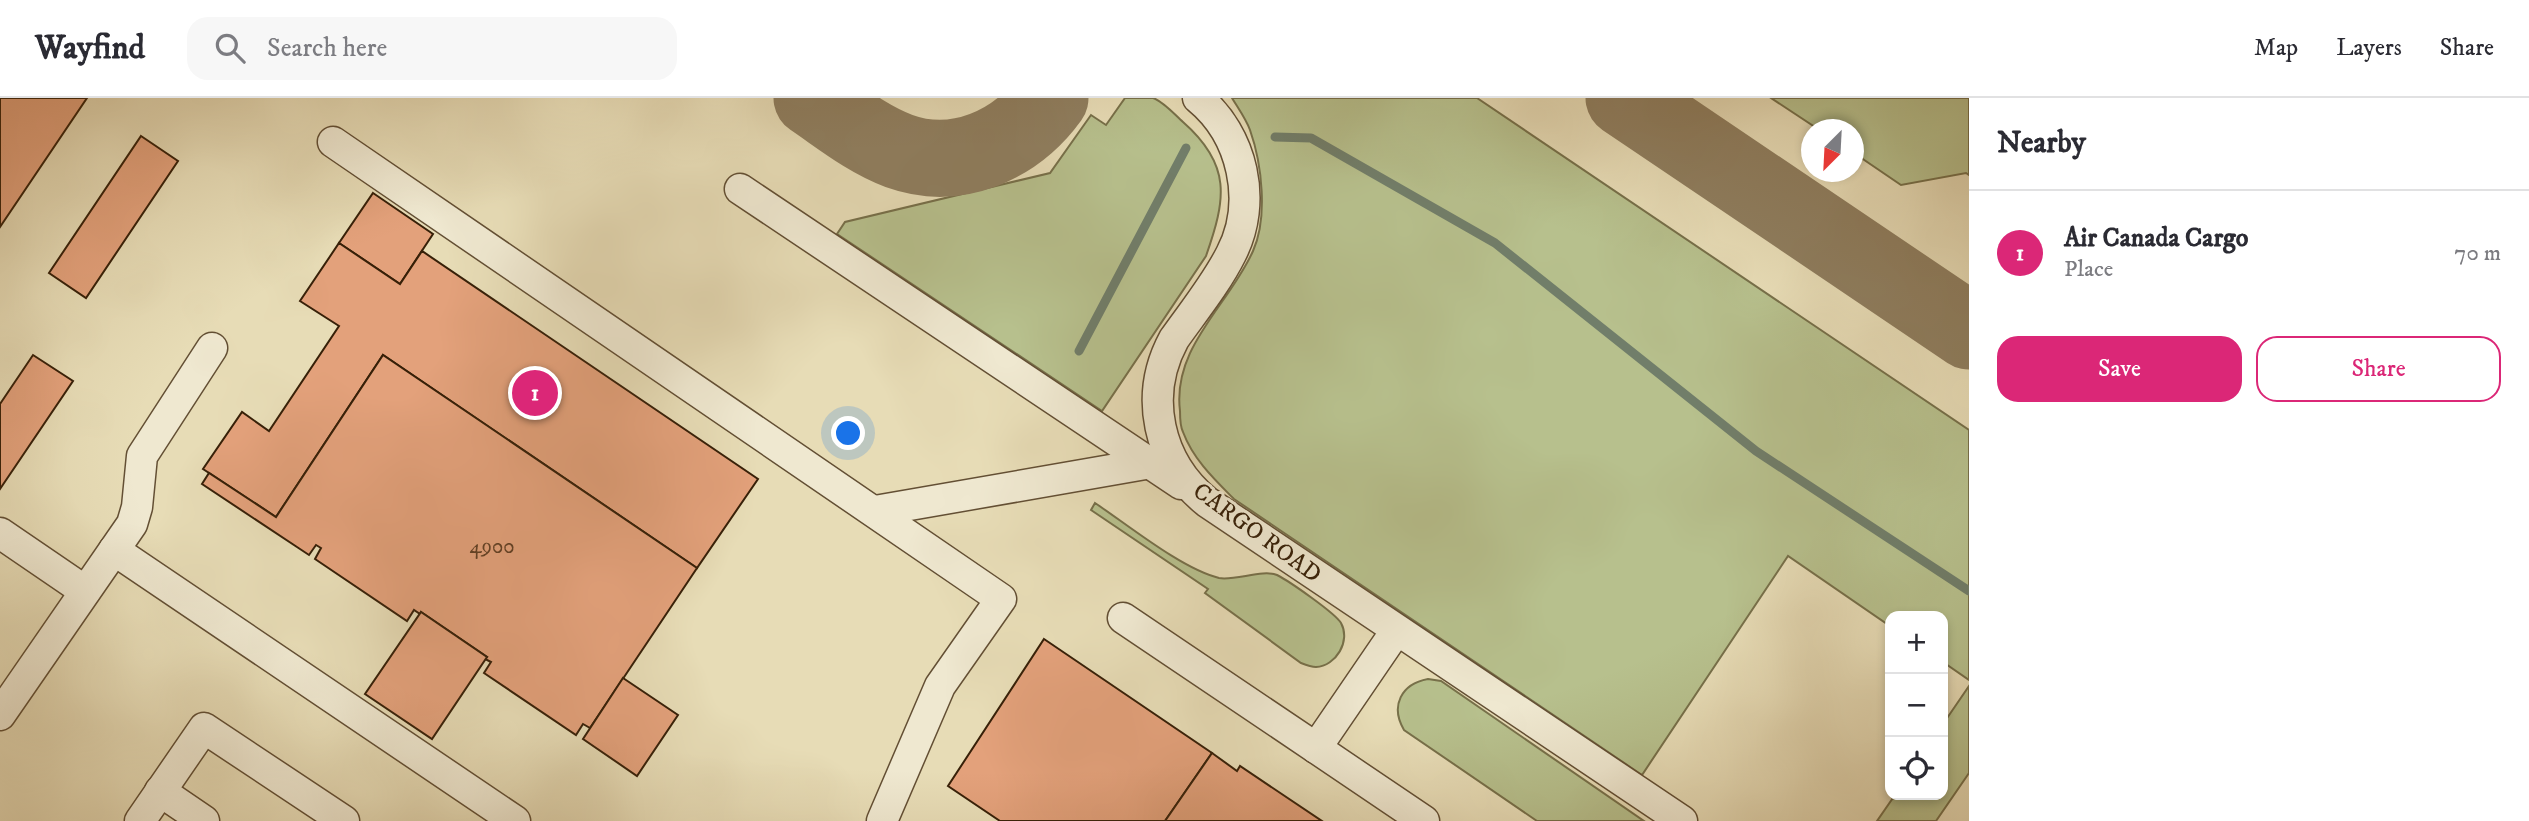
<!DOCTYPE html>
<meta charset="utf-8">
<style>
:root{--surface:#fff;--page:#f7f7f7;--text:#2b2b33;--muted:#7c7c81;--line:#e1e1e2;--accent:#db2777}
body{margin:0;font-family:"IM FELL DW Pica",serif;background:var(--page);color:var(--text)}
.controls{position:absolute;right:21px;bottom:21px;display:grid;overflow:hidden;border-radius:14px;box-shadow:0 4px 10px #0003}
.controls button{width:63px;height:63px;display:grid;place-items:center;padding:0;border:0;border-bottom:2px solid var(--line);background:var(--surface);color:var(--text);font:35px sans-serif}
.compass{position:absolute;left:1801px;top:21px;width:63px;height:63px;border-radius:50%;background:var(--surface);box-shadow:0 4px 10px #0003;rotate:204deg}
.you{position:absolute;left:849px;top:336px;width:24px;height:24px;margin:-18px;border:5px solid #fff;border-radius:50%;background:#1a73e8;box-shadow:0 0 0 10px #1a73e833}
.badge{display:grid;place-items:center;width:46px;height:46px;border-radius:50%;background:var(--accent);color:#fff;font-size:23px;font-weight:700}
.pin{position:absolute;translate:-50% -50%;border:4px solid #fff;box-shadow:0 2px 7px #0006}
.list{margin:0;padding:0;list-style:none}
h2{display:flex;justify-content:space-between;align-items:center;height:91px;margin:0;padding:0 28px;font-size:30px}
h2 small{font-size:23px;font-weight:400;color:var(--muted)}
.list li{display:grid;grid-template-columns:46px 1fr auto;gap:21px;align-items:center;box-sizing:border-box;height:126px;padding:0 28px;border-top:2px solid var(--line)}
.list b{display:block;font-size:26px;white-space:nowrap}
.list p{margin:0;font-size:23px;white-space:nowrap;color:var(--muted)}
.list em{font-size:23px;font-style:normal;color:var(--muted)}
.actions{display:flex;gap:14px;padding:21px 28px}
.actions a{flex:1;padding:16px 0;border:2px solid var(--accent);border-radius:21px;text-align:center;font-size:24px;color:var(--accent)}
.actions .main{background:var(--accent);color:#fff}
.icon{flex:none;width:38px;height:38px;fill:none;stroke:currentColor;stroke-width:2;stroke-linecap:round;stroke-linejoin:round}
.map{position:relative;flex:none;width:1969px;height:723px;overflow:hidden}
header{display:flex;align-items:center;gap:42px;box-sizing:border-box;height:98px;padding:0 35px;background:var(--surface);border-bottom:2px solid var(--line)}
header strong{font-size:33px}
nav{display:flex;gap:38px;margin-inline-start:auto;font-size:24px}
.search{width:490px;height:63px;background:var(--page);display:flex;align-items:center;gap:18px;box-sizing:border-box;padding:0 24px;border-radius:21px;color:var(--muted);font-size:26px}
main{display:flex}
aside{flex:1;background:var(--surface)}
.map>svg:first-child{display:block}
.green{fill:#b7c08d;stroke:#77704a;stroke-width:2}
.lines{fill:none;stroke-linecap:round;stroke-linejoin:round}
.stream{stroke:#717e6a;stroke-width:9}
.taxiway{stroke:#8f7e5f;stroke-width:77}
.building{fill:#e3a17b;stroke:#372008;stroke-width:2}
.minor-casing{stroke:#634f34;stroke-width:33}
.minor{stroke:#efe8d0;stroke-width:30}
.labels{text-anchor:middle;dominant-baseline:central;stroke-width:6;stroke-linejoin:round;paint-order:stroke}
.number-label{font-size:21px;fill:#624025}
.street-label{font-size:24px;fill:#372008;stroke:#efe8d0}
</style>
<header>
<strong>Wayfind</strong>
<div class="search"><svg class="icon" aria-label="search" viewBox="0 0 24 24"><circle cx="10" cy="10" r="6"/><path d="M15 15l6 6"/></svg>Search here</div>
<nav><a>Map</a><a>Layers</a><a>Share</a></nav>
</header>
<main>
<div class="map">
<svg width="1969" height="723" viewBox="0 0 1969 723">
<rect width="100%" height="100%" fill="#e7dcb6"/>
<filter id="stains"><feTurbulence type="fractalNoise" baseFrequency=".00286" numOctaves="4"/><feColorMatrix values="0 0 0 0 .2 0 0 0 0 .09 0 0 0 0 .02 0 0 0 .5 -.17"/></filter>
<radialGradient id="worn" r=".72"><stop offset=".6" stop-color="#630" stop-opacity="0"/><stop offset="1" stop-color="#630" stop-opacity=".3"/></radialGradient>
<!-- green -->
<g class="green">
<path d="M1125,0C1133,0 1145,0 1153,0C1163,3 1175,17 1183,24C1232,67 1226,101 1206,158L1102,313L837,136L845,124L1050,75L1091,17L1106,27Z"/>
<path d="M1232,0H1477L1969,332V582L1943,564V518H1890V528L1788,458L1642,677L1234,401C1214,381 1193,361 1183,334C1180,328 1180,320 1180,313C1172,249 1229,207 1253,153C1268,120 1262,66 1250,32C1246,21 1238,10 1232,0Z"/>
<polygon points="1771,0 1969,0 1969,77 1966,75 1901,87 1854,55 1854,32 1818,31"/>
<path d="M1095,405C1128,427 1182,471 1219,480C1235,483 1263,471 1277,477C1289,483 1335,515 1341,525C1351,543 1336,568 1316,569C1311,569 1306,567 1301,565L1205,495L1208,491L1091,412Z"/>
<path d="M1428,581L1441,583L1644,723H1537L1404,632C1390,608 1401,586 1428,581Z"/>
<polygon points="1969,588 1969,675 1936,723 1877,723 1895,697 1943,697 1943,626"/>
</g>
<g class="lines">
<!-- stream -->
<g class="stream">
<polyline points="1275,39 1311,40 1495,145 1756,353 1969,493"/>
<polyline points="1079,253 1186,50"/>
</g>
<!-- taxiway -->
<g class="taxiway">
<path d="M812,0C840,19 867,41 899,53C957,74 1016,47 1050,0"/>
<polyline points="1624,0 1969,233"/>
</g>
</g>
<!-- building -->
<g class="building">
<polygon points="0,0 87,0 0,129"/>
<polygon points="141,38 178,63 86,200 49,175"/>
<polygon points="373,95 433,136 400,186 339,145"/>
<polygon points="339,145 400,186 422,153 758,381 697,470 383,257 276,419 203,371 242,314 269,333 339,228 300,203"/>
<polygon points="33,257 73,283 0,391 0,306"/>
<polygon points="383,257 697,470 590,630 583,626 576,637 484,575 491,564 485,561 487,559 421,514 420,516 414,512 407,523 315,461 321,450 316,447 309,457 202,386 209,375 276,419"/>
<polygon points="421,514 487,559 432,641 365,596"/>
<polygon points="1044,541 1212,655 1165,723 1000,723 948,688"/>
<polygon points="623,580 678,617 637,678 583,641"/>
<polygon points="1212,655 1237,673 1240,668 1322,723 1165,723"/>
</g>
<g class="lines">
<defs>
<g id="minor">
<path d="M1198,0C1243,37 1258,104 1231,156C1216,186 1193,214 1174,241C1143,298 1158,364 1207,404L1682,723"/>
<polyline points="333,44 1001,501 940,588 882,723"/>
<polyline points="740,91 1181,386"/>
<polyline points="875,413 1151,365"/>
<polyline points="0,435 85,493"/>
<polyline points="114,452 515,723"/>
<polyline points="1123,520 1316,650"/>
<polyline points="1396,533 1316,650 1424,723"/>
<polyline points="0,617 132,426 137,409 142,358 212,250"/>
<polyline points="160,693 204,723"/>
<polyline points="140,723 204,630 344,723"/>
</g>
</defs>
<!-- minor casing -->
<use href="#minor" class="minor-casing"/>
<!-- minor -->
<use href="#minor" class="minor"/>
</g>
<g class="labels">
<!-- number labels -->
<g class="number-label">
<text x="492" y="449">4900</text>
</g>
<!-- street labels -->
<g class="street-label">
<text transform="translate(1257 435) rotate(36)">CARGO ROAD</text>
</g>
</g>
<rect width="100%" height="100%" filter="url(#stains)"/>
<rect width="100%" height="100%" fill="url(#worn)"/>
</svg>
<div class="controls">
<button>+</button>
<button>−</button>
<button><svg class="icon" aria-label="locate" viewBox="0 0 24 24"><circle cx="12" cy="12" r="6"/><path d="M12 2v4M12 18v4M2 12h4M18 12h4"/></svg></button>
</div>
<svg class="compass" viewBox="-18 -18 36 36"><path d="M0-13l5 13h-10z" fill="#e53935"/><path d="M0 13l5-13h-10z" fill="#7c7c81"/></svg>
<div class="you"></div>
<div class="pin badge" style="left:535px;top:295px">1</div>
</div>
<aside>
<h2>Nearby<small></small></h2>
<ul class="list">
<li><span class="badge">1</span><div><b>Air Canada Cargo</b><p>Place</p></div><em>70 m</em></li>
</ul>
<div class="actions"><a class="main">Save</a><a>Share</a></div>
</aside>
</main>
